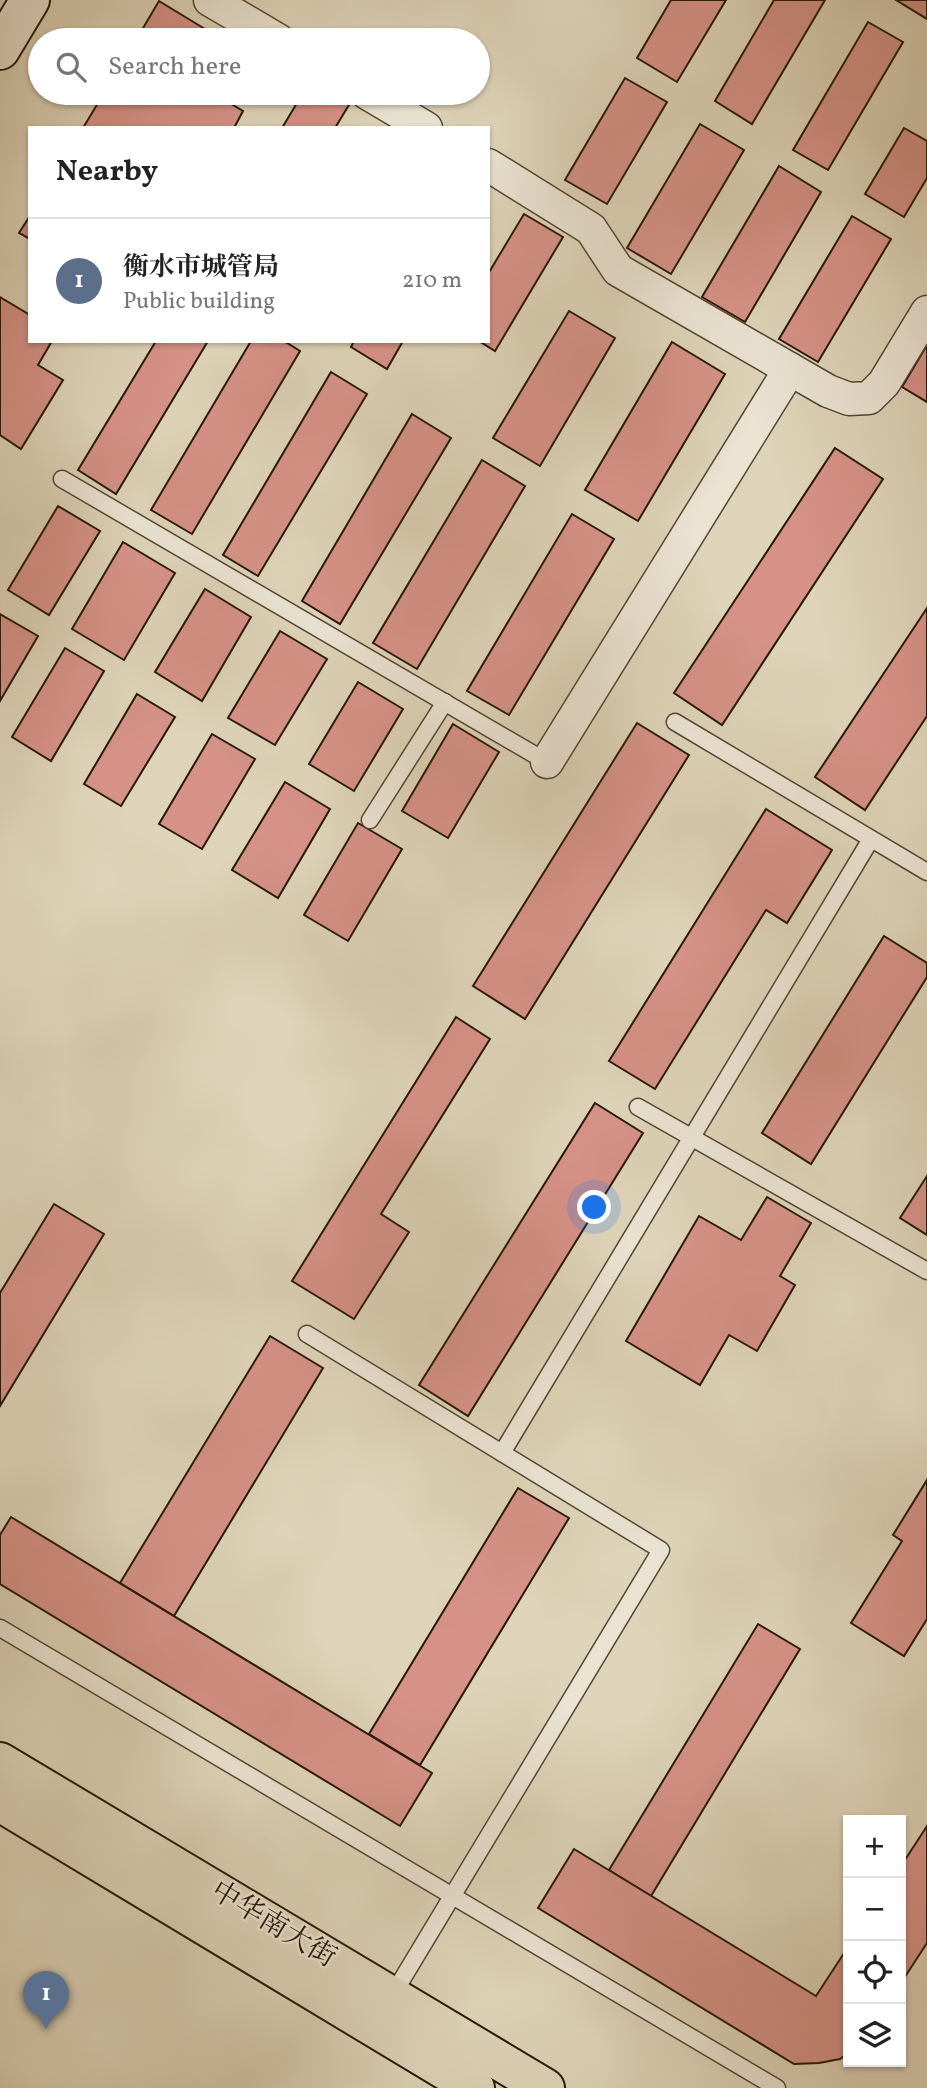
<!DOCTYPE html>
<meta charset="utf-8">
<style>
:root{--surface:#fff;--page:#f6f6f6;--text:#222;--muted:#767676;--line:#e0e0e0;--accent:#8f2418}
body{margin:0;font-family:Vollkorn,"Noto Serif SC",serif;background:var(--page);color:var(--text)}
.controls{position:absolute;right:21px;bottom:21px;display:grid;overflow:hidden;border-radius:0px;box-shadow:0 2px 5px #0004}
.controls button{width:63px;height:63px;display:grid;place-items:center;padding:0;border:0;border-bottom:2px solid var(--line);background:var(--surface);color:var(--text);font:35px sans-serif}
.you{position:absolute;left:595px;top:1208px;width:24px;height:24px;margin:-18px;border:5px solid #fff;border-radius:50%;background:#1a73e8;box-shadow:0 0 0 10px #1a73e833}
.badge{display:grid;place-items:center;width:46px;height:46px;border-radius:50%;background:var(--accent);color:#fff;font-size:23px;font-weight:700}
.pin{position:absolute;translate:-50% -58px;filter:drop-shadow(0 2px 4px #0008)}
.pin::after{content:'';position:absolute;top:37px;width:24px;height:21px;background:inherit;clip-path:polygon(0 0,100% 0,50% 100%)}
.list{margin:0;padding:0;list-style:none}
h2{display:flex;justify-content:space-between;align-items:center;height:91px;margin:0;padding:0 28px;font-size:30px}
h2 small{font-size:23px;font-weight:400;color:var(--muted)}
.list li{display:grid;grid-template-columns:46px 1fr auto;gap:21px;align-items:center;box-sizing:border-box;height:126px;padding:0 28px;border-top:2px solid var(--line)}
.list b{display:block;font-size:26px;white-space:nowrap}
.list p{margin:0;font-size:23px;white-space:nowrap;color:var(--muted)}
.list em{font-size:23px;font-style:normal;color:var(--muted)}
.icon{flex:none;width:38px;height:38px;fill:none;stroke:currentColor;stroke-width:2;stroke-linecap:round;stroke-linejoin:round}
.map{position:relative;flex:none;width:927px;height:2088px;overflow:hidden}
.search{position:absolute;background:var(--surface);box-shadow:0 2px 5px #0004;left:28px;top:28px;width:462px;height:77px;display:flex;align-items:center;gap:18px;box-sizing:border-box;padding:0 24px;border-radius:38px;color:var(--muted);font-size:26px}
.panel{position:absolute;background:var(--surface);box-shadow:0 2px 5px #0004;left:28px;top:126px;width:462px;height:217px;border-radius:0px}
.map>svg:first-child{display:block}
.building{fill:#d69287;stroke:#261708;stroke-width:2}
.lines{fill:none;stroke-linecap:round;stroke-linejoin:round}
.service-casing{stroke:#544634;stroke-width:19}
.minor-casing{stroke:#544634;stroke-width:35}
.secondary-casing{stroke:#261708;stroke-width:42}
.primary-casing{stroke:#261708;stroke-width:42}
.service{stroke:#eae3d2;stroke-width:16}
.minor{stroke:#eae3d2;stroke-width:32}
.secondary{stroke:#eae3d2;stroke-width:38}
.primary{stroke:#ded4b9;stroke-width:38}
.labels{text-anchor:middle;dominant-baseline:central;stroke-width:5;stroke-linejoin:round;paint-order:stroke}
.street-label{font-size:28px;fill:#261708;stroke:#eae3d2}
</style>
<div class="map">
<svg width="927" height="2088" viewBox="0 0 927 2088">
<rect width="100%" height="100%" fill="#ded4b9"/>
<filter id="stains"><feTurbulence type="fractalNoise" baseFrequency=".00286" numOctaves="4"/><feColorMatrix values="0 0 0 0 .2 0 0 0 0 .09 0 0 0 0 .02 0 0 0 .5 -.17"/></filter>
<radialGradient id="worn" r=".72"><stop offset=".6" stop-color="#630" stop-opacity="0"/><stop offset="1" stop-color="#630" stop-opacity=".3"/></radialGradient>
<!-- building -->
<g class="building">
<polygon points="671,0 726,0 677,82 637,58"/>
<polygon points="774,0 825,0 752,124 715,101"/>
<polygon points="896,0 927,0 927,19"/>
<polygon points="159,1 223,40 136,40"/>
<polygon points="868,22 903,42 828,170 793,150"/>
<polygon points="625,78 667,102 607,204 565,180"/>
<polygon points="104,93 213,93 243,111 234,128 83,128"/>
<polygon points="303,93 351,93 355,95 335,128 282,128"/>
<polygon points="700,124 744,150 671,274 627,248"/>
<polygon points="904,128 927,141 927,178 904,217 865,194"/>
<polygon points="779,166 821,192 745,322 702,297"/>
<polygon points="524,214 563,237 495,351 479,341 488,341 488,274"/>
<polygon points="30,216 30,239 19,233"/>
<polygon points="852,216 891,239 818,362 779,339"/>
<polygon points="0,297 30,315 30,341 52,341 38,365 63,380 21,449 0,435"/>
<polygon points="569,311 615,338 540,466 493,438"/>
<polygon points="156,341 208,341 116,494 78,470"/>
<polygon points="251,341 284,341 300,351 192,534 151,510"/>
<polygon points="354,341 403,341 387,369 351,347"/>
<polygon points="672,342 725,374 638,521 585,490"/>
<polygon points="927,345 927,402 902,387"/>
<polygon points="331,372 367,394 258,576 223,555"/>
<polygon points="412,414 451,438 340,624 302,601"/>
<polygon points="835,448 883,479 722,725 674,693"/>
<polygon points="482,460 525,486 417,669 373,643"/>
<polygon points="58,506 100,531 49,615 8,590"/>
<polygon points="572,514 614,539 509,715 467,691"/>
<polygon points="123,542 175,573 124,660 72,629"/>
<polygon points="205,589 251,617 202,701 155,672"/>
<polygon points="927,608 927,716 865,810 815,777"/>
<polygon points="0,614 38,636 0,701"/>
<polygon points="280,631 327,659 275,745 228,718"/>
<polygon points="65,648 104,671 51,761 12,737"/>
<polygon points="358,682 403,709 354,791 309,764"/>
<polygon points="137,694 175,717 121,806 84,784"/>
<polygon points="637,723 689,755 525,1019 473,986"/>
<polygon points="453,724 499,752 448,838 402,811"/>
<polygon points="212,734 255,759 202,849 159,824"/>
<polygon points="285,782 330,809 278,898 232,870"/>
<polygon points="766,809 832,850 787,923 766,910 655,1089 609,1061"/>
<polygon points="358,823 402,849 348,941 304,915"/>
<polygon points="884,936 927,963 927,977 811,1164 762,1133"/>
<polygon points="456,1017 490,1039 381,1214 409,1232 354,1319 292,1281"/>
<polygon points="595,1103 643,1133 468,1416 419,1385"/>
<polygon points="927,1176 927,1235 900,1218"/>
<polygon points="767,1197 811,1223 780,1276 795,1285 757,1351 729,1335 700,1385 626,1341 699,1216 741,1240"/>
<polygon points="54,1204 104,1234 0,1406 0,1293"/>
<polygon points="270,1336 323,1368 174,1616 120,1583"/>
<polygon points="927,1480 927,1619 904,1656 851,1623 902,1541 893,1535"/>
<polygon points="518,1488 569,1518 420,1765 369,1734"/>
<polygon points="11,1517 432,1773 400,1826 0,1584 0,1535"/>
<polygon points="758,1624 800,1649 651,1896 609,1870"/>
<polygon points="927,1826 927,1943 901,1983 901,1866"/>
<polygon points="574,1849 816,1996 848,1947 848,2053 840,2059 819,2063 794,2064 538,1908"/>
</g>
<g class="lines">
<defs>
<g id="service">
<polyline points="62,479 547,762"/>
<polyline points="675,722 927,872"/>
<polyline points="370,820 445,702"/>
<polyline points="638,1107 927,1271"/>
<polyline points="307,1334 661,1550 392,1996"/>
<polyline points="502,1453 871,839"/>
<polyline points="0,1628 777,2088"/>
</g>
<g id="minor">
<polyline points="210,0 278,40"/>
<polyline points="367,93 426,128"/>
<polyline points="488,165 591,229 618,270 828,391 849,399 869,398 884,383 927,312"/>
<polyline points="547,762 790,369"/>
</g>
<polyline id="secondary" points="0,50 30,0"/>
<g id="primary">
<polyline points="0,1762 545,2088"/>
<polyline points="0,1802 475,2088"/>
</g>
</defs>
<!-- service casing -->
<use href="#service" class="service-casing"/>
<!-- minor casing -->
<use href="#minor" class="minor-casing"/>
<!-- secondary casing -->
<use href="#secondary" class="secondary-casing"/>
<!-- primary casing -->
<use href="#primary" class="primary-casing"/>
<!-- service -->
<use href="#service" class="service"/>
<!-- minor -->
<use href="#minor" class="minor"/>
<!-- secondary -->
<use href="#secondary" class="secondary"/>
<!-- primary -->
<use href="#primary" class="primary"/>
</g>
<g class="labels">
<!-- street labels -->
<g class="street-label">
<text transform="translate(273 1925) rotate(31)">中华南大街</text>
</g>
</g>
<rect width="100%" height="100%" filter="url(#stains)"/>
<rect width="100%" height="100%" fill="url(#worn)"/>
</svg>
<div class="controls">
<button>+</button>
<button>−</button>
<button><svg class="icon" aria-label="locate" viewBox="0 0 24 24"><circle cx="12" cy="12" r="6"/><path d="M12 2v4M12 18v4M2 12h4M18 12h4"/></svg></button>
<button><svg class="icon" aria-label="layers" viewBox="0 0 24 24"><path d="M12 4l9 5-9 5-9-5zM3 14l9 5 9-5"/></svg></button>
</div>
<div class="you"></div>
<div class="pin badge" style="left:46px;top:2029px;background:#5c6f8a">1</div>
<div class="search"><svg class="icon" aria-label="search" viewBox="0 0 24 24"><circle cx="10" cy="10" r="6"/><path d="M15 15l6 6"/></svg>Search here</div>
<section class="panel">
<h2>Nearby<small></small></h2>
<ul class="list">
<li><span class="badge" style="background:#5c6f8a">1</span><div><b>衡水市城管局</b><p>Public building</p></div><em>210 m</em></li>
</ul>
</section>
</div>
